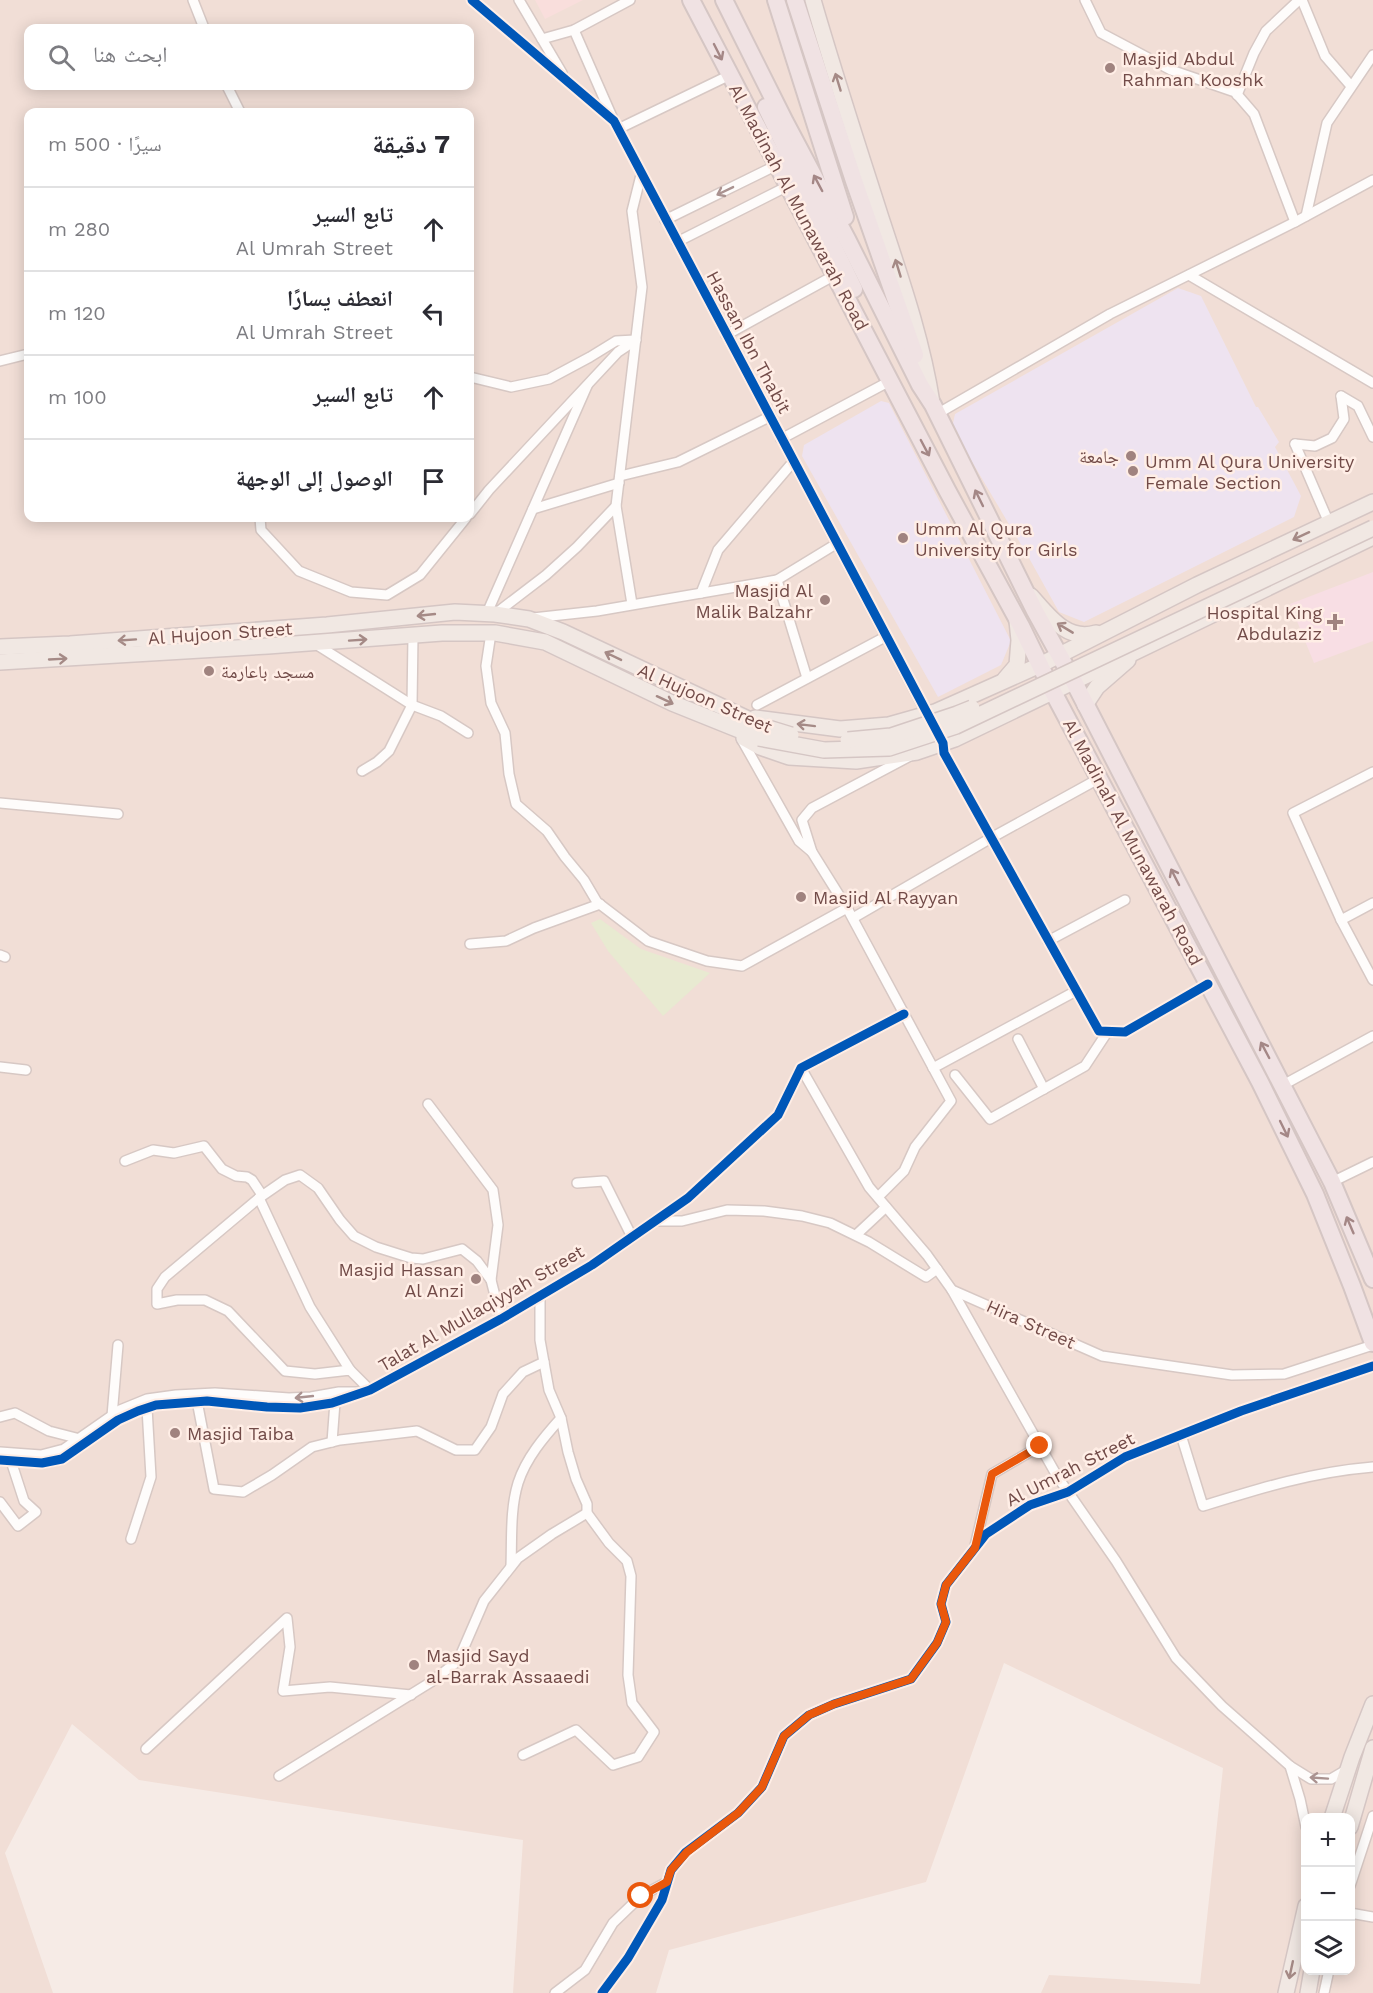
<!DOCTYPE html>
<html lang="ar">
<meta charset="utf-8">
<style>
:root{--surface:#fff;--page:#f7f7f7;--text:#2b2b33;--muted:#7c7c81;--line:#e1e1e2}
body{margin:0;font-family:"Work Sans","Noto Naskh Arabic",sans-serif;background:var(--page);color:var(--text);direction:rtl}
.controls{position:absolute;right:18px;bottom:18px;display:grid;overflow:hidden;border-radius:12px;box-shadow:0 3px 15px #0003}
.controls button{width:54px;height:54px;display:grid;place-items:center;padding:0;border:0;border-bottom:2px solid var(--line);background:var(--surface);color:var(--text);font:30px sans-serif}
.stop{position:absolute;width:18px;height:18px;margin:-14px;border:4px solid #ea580c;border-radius:50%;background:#fff}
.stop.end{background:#ea580c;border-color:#fff;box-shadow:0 2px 6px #0008}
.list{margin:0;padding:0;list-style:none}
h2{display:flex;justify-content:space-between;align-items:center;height:78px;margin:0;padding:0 24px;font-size:26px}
h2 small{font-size:20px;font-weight:400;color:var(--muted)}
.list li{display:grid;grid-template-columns:39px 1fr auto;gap:18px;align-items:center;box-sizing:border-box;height:84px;padding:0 24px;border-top:2px solid var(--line)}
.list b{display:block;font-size:22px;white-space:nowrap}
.list p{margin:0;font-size:20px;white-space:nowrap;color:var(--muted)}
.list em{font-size:20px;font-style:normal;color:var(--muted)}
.icon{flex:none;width:33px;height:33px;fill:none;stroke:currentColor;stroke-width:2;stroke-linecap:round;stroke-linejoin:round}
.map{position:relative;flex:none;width:1373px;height:1993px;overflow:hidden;direction:ltr}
.search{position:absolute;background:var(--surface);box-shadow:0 3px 15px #0003;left:24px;top:24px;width:450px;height:66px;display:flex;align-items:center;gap:15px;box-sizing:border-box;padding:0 21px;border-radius:12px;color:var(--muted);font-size:22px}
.panel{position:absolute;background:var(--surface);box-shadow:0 3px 15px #0003;left:24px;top:108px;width:450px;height:414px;border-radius:12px;direction:rtl}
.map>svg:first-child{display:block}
.residential{fill:#f1ded6;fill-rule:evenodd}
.commercial{fill:#f9dedc}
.education{fill:#eee3f0}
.medical{fill:#f8dee4}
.green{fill:#e8ead1}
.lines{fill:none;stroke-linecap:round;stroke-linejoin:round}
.street-casing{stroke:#d7c8c4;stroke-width:12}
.primary-casing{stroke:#d5c6c4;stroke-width:18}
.highway-casing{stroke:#d5c6c4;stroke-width:20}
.street{stroke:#fefcfb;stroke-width:9}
.primary{stroke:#f1e8e3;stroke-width:15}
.highway{stroke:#f0e2e3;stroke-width:16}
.primary-bridge-casing{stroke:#d5c6c4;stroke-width:18;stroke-linecap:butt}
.primary-bridge{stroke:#f1e8e3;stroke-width:15}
.cycleway-casing{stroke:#ffeee6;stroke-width:13}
.cycleway{stroke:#0057b8;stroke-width:9}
.oneway{stroke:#a48786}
.oneway2{stroke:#a58a86}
.oneway3{stroke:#aa9290}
.route{stroke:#ea580c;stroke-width:8}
.poi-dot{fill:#a0837f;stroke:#ffeee6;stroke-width:2}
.labels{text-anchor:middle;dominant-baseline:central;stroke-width:5;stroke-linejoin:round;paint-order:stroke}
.poi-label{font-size:18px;fill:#724b48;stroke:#ffeee6;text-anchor:start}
.street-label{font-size:18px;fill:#724b48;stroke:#ffeee6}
</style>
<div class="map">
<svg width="1373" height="1993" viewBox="0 0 1373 1993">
<rect width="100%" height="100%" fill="#f6ebe6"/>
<!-- residential -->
<path class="residential" d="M0,0H1373V1993H1041L1049,1975L1200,1984L1223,1768L1004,1663L926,1882L669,1950L656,1993H513L523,1840L139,1780L72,1724L5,1853L53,1993H0ZM28,28H470V86H28ZM28,112H470V518H28ZM1306,1818H1350V1970H1306Z"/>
<!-- commercial -->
<polygon class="commercial" points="535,0 583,0 545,19"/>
<!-- education -->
<g class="education">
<polygon points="1178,288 1201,296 1256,407 1258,407 1279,442 1275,447 1301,496 1294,517 1084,622 1059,612 1029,558 952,428 955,414"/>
<polygon points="881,401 889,403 1011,641 1001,665 938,697 802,456 804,445"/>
</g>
<!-- medical -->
<polygon class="medical" points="1373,572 1373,641 1314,663 1290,604"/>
<!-- green -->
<polygon class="green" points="600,919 641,949 710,973 663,1016 608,951 591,923"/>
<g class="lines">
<defs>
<g id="street">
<polyline points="193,0 204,28"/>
<polyline points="472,0 614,121 929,718"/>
<polyline points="519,0 562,73"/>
<polyline points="1085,0 1101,33 1171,70 1235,92 1254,114 1295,222"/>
<polyline points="1302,0 1325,56 1351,86"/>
<polyline points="574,30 613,119"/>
<polyline points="542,39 574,30 630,0"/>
<polyline points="227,86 240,112"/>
<polyline points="1237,95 1254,53 1266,31 1299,0"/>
<polyline points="618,129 730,75"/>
<polyline points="1306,216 1327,123 1373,55"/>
<polyline points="665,220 777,165"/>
<polyline points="677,242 788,186"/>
<polyline points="1189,275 1373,383"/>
<polyline points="726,335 835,275"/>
<polyline points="0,361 28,354"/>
<polyline points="470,377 511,387 549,379 590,357 616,341 635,340"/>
<polyline points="1341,396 1358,406 1373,437"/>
<polyline points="937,414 1110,314 1295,222 1373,180"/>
<polyline points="781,439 890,381"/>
<polyline points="1295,444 1329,523"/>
<polyline points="1295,444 1315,446 1332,438 1344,419 1341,396"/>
<polyline points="620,476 678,462 769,417"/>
<polyline points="533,509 619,483"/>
<polyline points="470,514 489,490 618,352 636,340"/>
<polyline points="260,518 261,530 299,571 351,592 387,595 420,575 466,518"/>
<polyline points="701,593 718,550 793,462"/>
<polyline points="632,604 616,506 642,287 632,211 641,175"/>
<polyline points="487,613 587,386"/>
<polyline points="495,614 546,575 577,547 616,506"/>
<polyline points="533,618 597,611 777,580"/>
<polyline points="491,633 486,666 491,703 505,733 509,774 516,804 547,831 565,857 584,880 597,902 618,918 648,941 707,961 742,966 847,908"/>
<polyline points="314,643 412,705 441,716 468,733"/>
<polyline points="807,678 777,580 836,544"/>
<polyline points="757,705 885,637"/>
<polyline points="742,740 799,841 812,852"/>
<polyline points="941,741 944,753 1099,1031 1125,1032 1208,984"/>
<polyline points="362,771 377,762 389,751 412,705 413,636"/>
<polyline points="1373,772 1293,813 1341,920 1373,980"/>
<polyline points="0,803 118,814"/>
<polyline points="853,918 991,838 1100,778"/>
<polyline points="1341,920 1373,903"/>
<polyline points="1048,941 1125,900"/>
<polyline points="470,944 506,941 534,928 600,904"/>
<polyline points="0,955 5,957"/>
<polyline points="1018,1039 1044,1089"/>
<polyline points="0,1067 26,1070"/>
<polyline points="801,1068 869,1187 927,1255 952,1290 1102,1356 1232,1375 1284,1374 1373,1345"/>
<polyline points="933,1068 1076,991"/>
<polyline points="955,1075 990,1119 1085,1066 1108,1031"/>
<polyline points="1283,1085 1373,1036"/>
<polyline points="428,1104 493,1190 498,1225 491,1280"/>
<polyline points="125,1161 153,1150 174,1153 204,1146 222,1169 236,1176 247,1177 252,1180 262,1195"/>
<polyline points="1332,1182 1373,1162"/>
<polyline points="577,1183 604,1181 632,1237"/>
<polyline points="878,1197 904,1171 915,1147 951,1101 847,908 812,852 802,820 812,808 910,756"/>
<polyline points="259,1198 310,1307 350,1370"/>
<polyline points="654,1221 682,1221 727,1210 764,1211 802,1216 830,1223 869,1242 926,1277 937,1269"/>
<polyline points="856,1235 886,1207"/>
<polyline points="952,1290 1057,1476 1116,1561 1176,1658 1222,1706 1290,1766 1311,1779 1331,1779 1348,1769"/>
<polyline points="370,1390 350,1370 315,1374 285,1371 228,1311 205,1300 177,1300 157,1304 157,1289 165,1277 259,1198 285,1180 300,1175 318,1188 340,1220 354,1236 376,1247 411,1258 423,1259 462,1249 477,1261 491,1280 501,1319"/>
<polyline points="197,1401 214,1489 243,1492 272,1475 312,1447 340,1440 417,1431 456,1450 475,1450 491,1427 503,1394 523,1372 544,1362"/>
<polyline points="112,1416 118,1345"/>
<polyline points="0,1417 15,1413 49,1431 80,1439"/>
<path d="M1181,1435L1203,1506C1261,1488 1312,1472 1373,1467"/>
<polyline points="332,1442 335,1402"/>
<polyline points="0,1452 41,1455 64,1449 120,1410 147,1399 176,1395 215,1393 289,1398 311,1397 339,1392 360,1392"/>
<polyline points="0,1460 42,1463 62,1459 118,1420 138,1411 156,1405 207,1401 267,1407 300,1408 332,1403 370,1390 501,1319 592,1265 688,1198 778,1115 801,1068 904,1014"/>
<polyline points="0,1502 18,1526 36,1512 24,1501 11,1461"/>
<polyline points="131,1539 151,1477 147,1408"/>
<polyline points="975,1546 992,1474 1040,1446"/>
<path d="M511,1566C512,1539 510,1509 518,1483C526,1458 544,1437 561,1418"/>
<polyline points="146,1749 287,1618 290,1647 283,1691 330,1687 411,1695"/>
<polyline points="523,1755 576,1730 613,1765 638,1757 654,1732 632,1703 628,1675 631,1576 627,1561 609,1543 587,1513 587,1504 576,1479 568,1452 561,1418 549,1390 540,1340 540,1296"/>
<polyline points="1290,1766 1300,1799 1306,1827"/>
<polyline points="279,1776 431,1682 458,1661 484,1601 518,1558 552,1534 587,1513"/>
<polyline points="1350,1886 1373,1816"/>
<polyline points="1350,1913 1373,1917"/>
<polyline points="555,1993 585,1970 613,1923 641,1896 667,1882"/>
<polyline points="602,1993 628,1958 662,1900 671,1870 686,1852 738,1813 762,1787 784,1736 809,1715 834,1704 911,1679 937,1643 946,1622 941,1604 946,1585 986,1534 1030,1505 1068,1492 1125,1457 1241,1411 1373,1366"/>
<polyline points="1324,1993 1329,1970"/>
</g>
<g id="primary">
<path d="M813,0C834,73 858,146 881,218C901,279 922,339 932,403"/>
<path d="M1031,596C1049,616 1067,642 1096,633"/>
<polyline points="0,647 70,644 327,625 455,612 495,614 529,619 563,632 765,727"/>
<polyline points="0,662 268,646 442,633 495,633 545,642 672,703 759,738"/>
<polyline points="1005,679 1017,665 1019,640 1017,621"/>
<polyline points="1085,705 1097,687 1128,660"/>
<polyline points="755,718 840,729 889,725 935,712 1040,665 1197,585 1373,502"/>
<polyline points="744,738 760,747 789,757 856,761 917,752 955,739 1373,537"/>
<polyline points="1332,1818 1352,1757 1373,1704"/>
<polyline points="1350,1827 1373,1748"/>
<polyline points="1286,1993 1306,1906"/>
<polyline points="1308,1993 1312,1970"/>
</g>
<g id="highway">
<polyline points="691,0 947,490 1021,626 1052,690 1260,1082 1315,1194 1352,1286 1373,1343"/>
<polyline points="724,0 785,122 848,241 920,385 933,405 1035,611 1073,680 1332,1182 1373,1279"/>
<polyline points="776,0 845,217"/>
<polyline points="795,0 854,181 915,355"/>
<polyline points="766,107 854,289"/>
</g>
</defs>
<!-- street casing -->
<use href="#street" class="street-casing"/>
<!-- primary casing -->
<use href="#primary" class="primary-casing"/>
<!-- highway casing -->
<use href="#highway" class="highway-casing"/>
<!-- street -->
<use href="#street" class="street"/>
<!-- primary -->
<use href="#primary" class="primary"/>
<!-- highway -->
<use href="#highway" class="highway"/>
<defs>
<g id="primary-bridge">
<polyline points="765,727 791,735"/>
<polyline points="759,738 824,750 889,748 956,726 1373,528"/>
<polyline points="848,740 891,736 957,714 972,708"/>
</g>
</defs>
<!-- primary-bridge casing -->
<use href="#primary-bridge" class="primary-bridge-casing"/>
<!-- primary-bridge -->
<use href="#primary-bridge" class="primary-bridge"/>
<defs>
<g id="cycleway">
<polyline points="472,0 614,121 943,743 944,753 1099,1031 1125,1032 1208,984"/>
<polyline points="0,1460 42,1463 62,1459 118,1420 138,1411 156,1405 207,1401 267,1407 300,1408 332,1403 370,1390 501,1319 592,1265 688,1198 778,1115 801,1068 904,1014"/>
<polyline points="602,1993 628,1958 662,1900 671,1870 686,1852 738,1813 762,1787 784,1736 809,1715 834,1704 911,1679 937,1643 946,1622 941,1604 946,1585 986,1534 1030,1505 1068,1492 1125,1457 1241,1411 1373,1366"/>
</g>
</defs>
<!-- cycleway casing -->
<use href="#cycleway" class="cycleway-casing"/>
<!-- cycleway -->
<use href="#cycleway" class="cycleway"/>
</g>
<!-- one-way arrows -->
<defs><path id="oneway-shaft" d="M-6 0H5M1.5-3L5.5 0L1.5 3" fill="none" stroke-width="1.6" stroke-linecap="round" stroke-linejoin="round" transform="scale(1.5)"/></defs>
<g class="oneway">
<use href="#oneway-shaft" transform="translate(718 52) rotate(63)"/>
<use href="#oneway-shaft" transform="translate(818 183) rotate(-118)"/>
<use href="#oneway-shaft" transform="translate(925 448) rotate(62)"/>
<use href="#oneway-shaft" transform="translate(979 498) rotate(-116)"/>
<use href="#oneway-shaft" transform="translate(1175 877) rotate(-117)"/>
<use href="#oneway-shaft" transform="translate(1265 1050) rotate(-118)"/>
<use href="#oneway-shaft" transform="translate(1284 1129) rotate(64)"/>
<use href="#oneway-shaft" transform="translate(1350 1225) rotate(-113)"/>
</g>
<g class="oneway2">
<use href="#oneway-shaft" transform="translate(838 82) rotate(-107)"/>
<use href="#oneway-shaft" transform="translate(898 268) rotate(-107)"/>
<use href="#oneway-shaft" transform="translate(1301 536) rotate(155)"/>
<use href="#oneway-shaft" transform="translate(426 615) rotate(174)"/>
<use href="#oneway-shaft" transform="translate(1065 628) rotate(-149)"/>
<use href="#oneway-shaft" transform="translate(127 640) rotate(176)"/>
<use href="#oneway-shaft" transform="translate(358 640) rotate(-4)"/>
<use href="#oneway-shaft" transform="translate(613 656) rotate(-154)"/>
<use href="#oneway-shaft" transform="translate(58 659) rotate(-3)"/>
<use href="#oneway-shaft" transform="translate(665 700) rotate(25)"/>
<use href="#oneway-shaft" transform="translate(806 725) rotate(-173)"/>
<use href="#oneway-shaft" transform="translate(1291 1970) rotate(102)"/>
</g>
<g class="oneway3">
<use href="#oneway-shaft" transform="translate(725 191) rotate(154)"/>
<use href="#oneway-shaft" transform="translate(304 1397) rotate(174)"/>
<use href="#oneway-shaft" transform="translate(1319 1778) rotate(-176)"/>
</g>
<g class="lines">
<!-- route -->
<polyline class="route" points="641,1896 667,1882 671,1870 687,1852 738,1813 762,1787 784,1736 809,1715 834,1704 911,1679 937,1643 946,1622 941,1604 946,1585 975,1548 992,1474 1040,1446"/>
</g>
<!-- markers -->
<g class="poi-dot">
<circle cx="1110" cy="68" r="6"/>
<circle cx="1131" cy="456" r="6"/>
<circle cx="1133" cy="471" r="6"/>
<circle cx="903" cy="538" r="6"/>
<circle cx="825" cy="600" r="6"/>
<path d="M1332 613h6v6h6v6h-6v6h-6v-6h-6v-6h6z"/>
<circle cx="209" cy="671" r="6"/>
<circle cx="801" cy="897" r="6"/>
<circle cx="476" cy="1279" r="6"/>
<circle cx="175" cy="1433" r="6"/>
<circle cx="414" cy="1665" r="6"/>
</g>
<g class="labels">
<!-- poi labels -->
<g class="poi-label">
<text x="1122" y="58">Masjid Abdul<tspan x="1122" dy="21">Rahman Kooshk</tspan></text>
<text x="1119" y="456" text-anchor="end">جامعة</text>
<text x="1145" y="461">Umm Al Qura University<tspan x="1145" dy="21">Female Section</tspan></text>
<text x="915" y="528">Umm Al Qura<tspan x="915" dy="21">University for Girls</tspan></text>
<text x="813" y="590" text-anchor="end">Masjid Al<tspan x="813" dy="21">Malik Balzahr</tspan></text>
<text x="1322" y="612" text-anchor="end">Hospital King<tspan x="1322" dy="21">Abdulaziz</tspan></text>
<text x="221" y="671">مسجد باعارمة</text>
<text x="813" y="897">Masjid Al Rayyan</text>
<text x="464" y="1269" text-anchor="end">Masjid Hassan<tspan x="464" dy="21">Al Anzi</tspan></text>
<text x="187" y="1433">Masjid Taiba</text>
<text x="426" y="1655">Masjid Sayd<tspan x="426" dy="21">al-Barrak Assaaedi</tspan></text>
</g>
<!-- street labels -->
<g class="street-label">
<text transform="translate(799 207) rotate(62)">Al Madinah Al Munawarah Road</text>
<text transform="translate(749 342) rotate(62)">Hassan Ibn Thabit</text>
<text transform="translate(220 633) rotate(-4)">Al Hujoon Street</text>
<text transform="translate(705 698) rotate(24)">Al Hujoon Street</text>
<text transform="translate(1133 842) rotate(62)">Al Madinah Al Munawarah Road</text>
<text transform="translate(481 1308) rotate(-30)">Talat Al Mullaqiyyah Street</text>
<text transform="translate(1031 1324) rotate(24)">Hira Street</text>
<text transform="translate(1070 1469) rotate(-27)">Al Umrah Street</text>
</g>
</g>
</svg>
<div class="controls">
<button>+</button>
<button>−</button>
<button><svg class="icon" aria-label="layers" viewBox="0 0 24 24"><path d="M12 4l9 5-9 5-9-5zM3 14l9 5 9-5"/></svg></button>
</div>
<div class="stop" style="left:641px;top:1896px"></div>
<div class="stop end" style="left:1040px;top:1446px"></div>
<div class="search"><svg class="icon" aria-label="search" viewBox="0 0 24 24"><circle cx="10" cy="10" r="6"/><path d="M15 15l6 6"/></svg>ابحث هنا</div>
<section class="panel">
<h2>7 دقيقة<small>سيرًا · 500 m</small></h2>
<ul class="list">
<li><svg class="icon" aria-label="ahead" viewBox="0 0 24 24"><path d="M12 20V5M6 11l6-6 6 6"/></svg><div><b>تابع السير</b><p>Al Umrah Street</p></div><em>280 m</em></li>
<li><svg class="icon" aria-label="left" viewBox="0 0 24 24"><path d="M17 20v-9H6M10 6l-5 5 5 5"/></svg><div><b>انعطف يسارًا</b><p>Al Umrah Street</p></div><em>120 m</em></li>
<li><svg class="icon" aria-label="ahead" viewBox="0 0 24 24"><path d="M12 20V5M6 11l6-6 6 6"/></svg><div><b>تابع السير</b></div><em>100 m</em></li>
<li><svg class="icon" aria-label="arrive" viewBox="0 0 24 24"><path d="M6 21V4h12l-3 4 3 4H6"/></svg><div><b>الوصول إلى الوجهة</b></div></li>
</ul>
</section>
</div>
